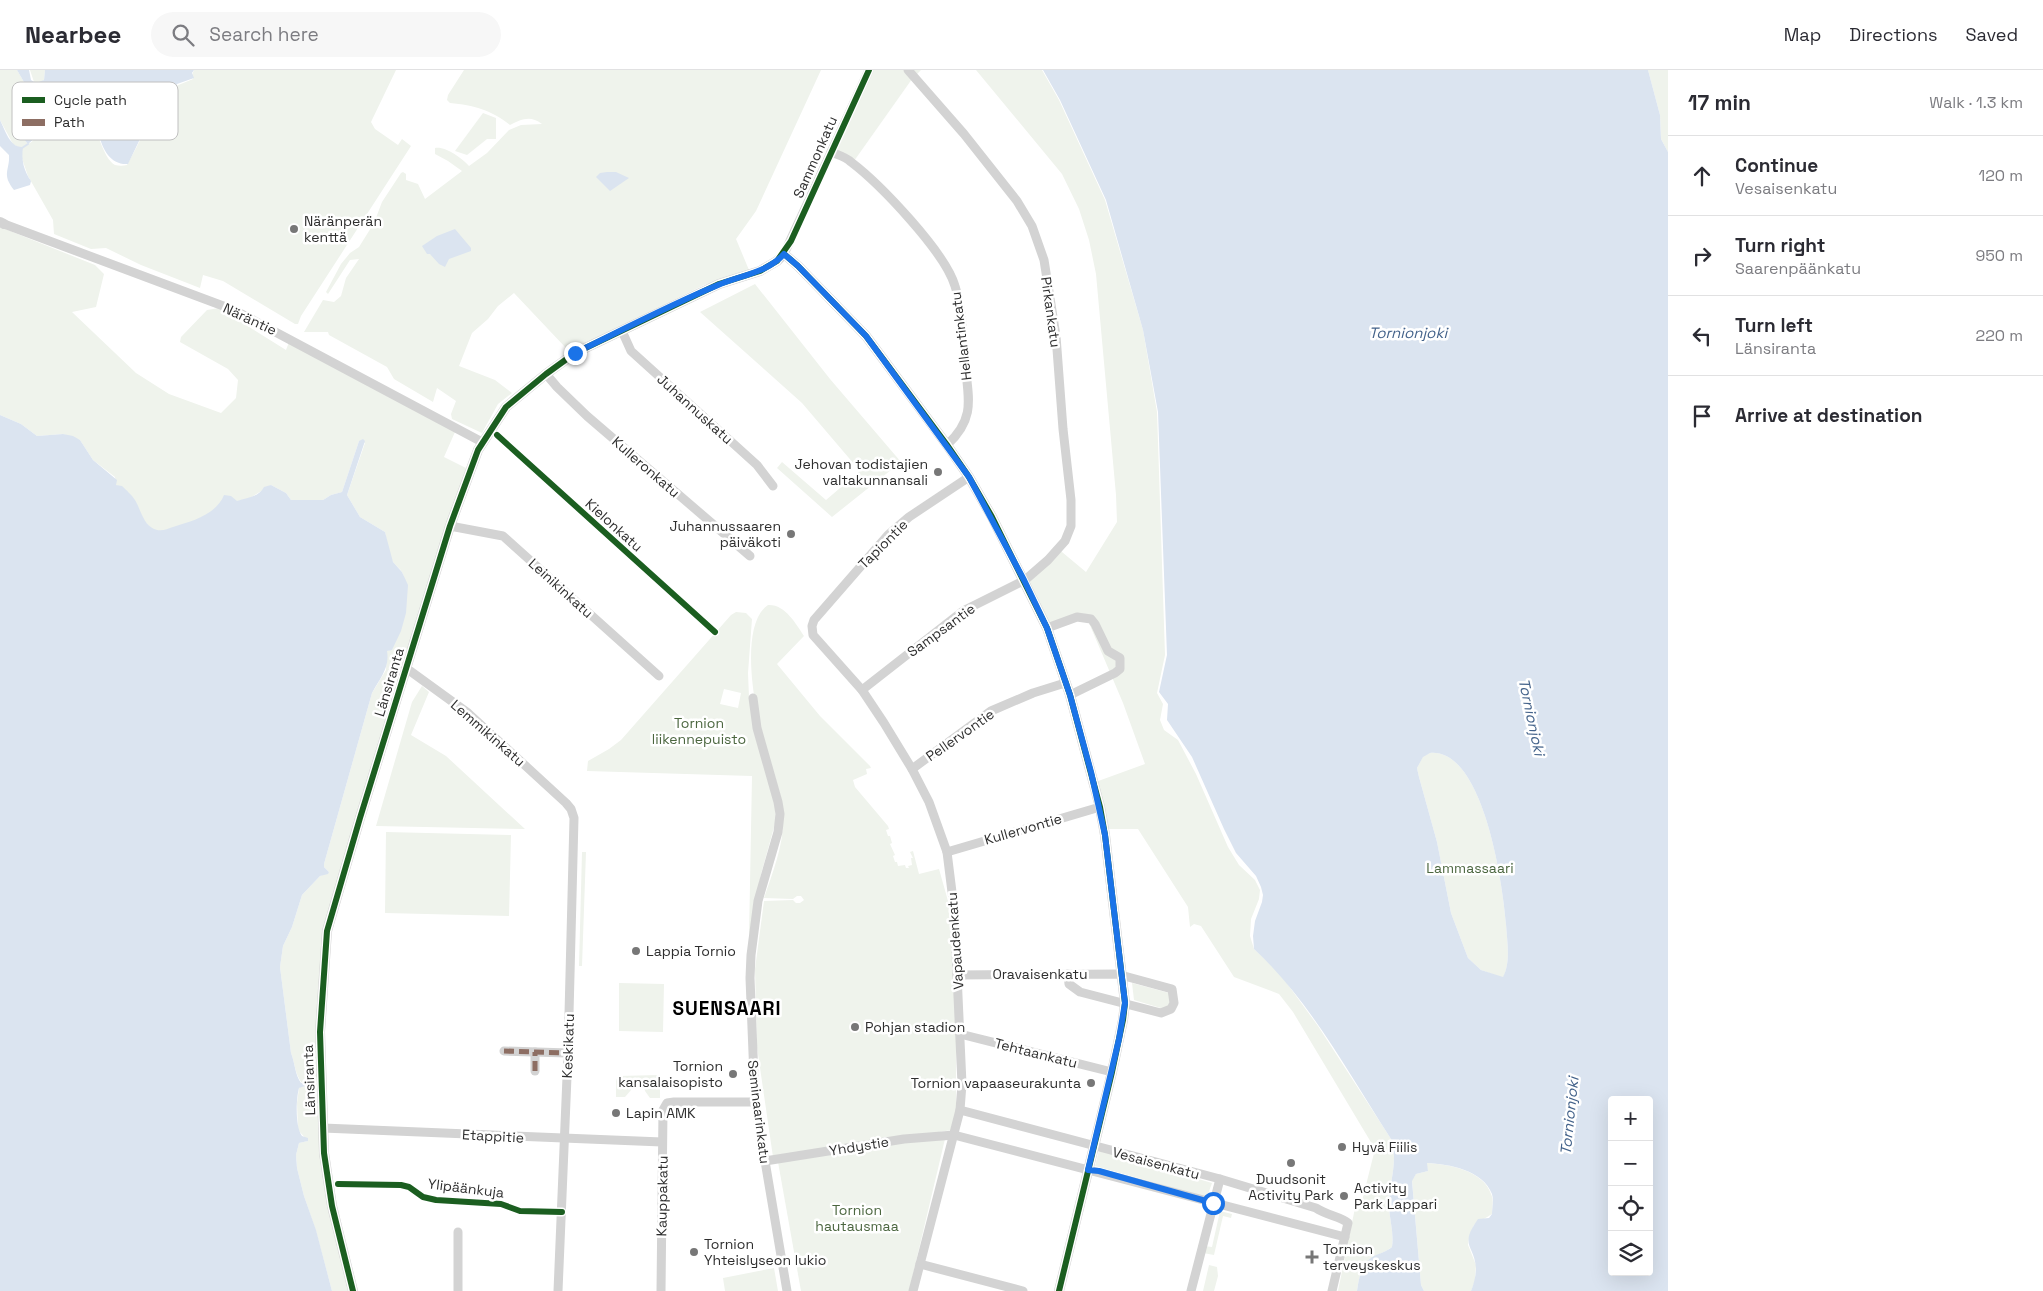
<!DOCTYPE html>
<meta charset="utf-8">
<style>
:root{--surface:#fff;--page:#f7f7f7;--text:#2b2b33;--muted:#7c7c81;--line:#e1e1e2}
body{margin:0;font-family:"Space Grotesk",sans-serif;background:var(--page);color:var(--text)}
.controls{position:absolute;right:15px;bottom:15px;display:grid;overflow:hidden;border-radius:5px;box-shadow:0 5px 20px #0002}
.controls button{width:45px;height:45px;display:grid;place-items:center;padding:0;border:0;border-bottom:1px solid var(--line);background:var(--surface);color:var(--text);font:25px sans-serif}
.stop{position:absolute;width:15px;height:15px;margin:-11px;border:4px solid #1a73e8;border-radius:50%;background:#fff}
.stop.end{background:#1a73e8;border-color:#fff;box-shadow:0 1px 5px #0008}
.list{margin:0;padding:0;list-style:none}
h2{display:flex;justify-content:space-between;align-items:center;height:65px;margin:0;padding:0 20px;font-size:21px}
h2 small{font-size:16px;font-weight:400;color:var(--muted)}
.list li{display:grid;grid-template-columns:32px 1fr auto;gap:15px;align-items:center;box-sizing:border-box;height:80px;padding:0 20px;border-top:1px solid var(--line)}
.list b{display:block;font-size:19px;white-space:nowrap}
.list p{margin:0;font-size:16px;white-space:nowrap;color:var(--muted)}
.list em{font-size:16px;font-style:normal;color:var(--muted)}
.icon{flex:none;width:28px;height:28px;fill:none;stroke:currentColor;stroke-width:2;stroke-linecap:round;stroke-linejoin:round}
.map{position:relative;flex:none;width:1668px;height:1221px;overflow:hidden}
header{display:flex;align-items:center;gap:30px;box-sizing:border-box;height:70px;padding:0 25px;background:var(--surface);border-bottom:1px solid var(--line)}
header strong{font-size:24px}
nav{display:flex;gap:28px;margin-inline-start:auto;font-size:18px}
.search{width:350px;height:45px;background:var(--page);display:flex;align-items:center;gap:12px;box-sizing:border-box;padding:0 18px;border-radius:28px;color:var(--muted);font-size:19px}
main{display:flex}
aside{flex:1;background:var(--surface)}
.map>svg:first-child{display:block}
.green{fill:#eff3ec;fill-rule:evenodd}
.water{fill:#dbe4f0;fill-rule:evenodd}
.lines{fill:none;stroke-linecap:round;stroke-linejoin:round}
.stream{stroke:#dbe4f0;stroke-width:2}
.minor{stroke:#d3d3d3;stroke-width:9}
.tertiary{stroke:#d3d3d3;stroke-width:10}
.quiet{stroke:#8d6e63;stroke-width:5;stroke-dasharray:10 5;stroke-linecap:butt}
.cycleway-casing{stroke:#fff;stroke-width:9}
.cycleway{stroke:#1b5e20;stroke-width:6}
.route{stroke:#1a73e8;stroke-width:6}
.poi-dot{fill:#777;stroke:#fff;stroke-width:2}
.labels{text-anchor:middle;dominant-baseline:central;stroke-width:5;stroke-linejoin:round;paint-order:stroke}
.street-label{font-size:14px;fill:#2e2e2e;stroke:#fff}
.poi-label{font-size:14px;fill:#2e2e2e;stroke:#fff;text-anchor:start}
.park-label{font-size:14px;fill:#4b663f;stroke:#fff}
.water-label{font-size:15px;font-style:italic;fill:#43628a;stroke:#fff}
.district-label{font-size:19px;font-weight:bold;letter-spacing:1px;fill:#000;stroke:#fff}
.key{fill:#fff;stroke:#c0c0c0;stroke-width:1}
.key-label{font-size:14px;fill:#2e2e2e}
</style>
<header>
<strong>Nearbee</strong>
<div class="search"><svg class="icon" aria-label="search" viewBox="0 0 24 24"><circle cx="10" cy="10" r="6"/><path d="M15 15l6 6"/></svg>Search here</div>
<nav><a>Map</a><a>Directions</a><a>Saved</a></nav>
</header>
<main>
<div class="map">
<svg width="1668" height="1221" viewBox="0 0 1668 1221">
<rect width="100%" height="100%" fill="#fff"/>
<!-- green -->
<g class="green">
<path d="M0,0H17L32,26L33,30L20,64L28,74C37,70 35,65 39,58C46,44 62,35 58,18L61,13L74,12L91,15C92,23 92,30 92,38C93,51 103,89 115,95C119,96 123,96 127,95C131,87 136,79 140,70C145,57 152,33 163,24C166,22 171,22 175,20L176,16L193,9L192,5L194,0H396L371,52L375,59L398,75L402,69L411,76L301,246L298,254H295L223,211L203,205L200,218L141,195L106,178L91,179L54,164L53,150L28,106L18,77L13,74L0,50Z"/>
<polygon points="30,0 45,0 44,10 40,13 34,12"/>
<path d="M464,0H821L756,141L736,169L749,200L704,215L568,283L565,277L514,223L498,236L488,249L472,263L459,296L495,310L512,323L498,334L482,363L452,349L451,344L456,331L437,318L433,332L394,309L387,297L329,265L328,262H304L323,230L334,232L341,226L346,208L359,189L350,190L328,224L326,222L341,194L350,183L359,177L374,153L382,132L401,103L403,102L406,104V110L418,114L425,129L462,101L448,91L435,84V78C445,76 462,88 469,96L487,83L509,60L521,55L542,54C530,45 522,49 510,55C491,40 474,35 450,33L447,30L448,25Z"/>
<polygon points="871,0 921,0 912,9 854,91 834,81"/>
<path d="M976,0H1042L1059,30L1105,130L1143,260L1157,342L1165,585L1157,623L1163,634L1160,650L1164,660L1178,670L1196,704L1228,777L1239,795L1255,810L1260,820L1259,829L1251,849L1250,866L1254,879L1278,901L1318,956L1391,1069C1399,1093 1388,1114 1389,1138C1390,1151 1394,1164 1392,1177C1387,1181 1383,1182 1378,1185C1362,1191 1359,1206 1357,1221H1338L1355,1138L1360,1139L1375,1079L1293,942L1279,924L1234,907L1201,856L1194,854L1190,857L1188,837L1138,759H1104L1090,714L1145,694L1123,633L1089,553L1078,550L1046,561L1023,506L1046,488L1056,477L1086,502L1117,452L1116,425L1096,204L1089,170L1079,139L1062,104Z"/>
<polygon points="1648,0 1668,0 1668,82 1661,69 1660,45"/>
<polygon points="483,43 496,48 496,69 487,69 467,85 455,81"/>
<path d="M0,157L95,195L104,204L96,237L72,242L136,303L169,324L221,343L236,328L238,310L228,299L180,272L181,267L207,240L219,238L286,280L291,267L455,362L444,387L466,398L325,861L322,1083L350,1221H332L316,1161L304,1126L297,1098L296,1085L299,1073L308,1071L298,1060L297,1033L299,1018L305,1013H302C295,1005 295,993 291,983L280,897L283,876L292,857L302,825L320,806L329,802L324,797V794L372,623L386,600L387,581L392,579C403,555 410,531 403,504C401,499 396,496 393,492C388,483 387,471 385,462L360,447L347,425L365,373L359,371L342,422L331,425L323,430H291L286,423L271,415L250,428L195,500C179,485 162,470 147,454C133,438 140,427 116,415L115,407L93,390L80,370L63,364L37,366L21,354L0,345Z"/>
<polygon points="755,214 830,309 901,392 832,447 777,398 782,392 826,430 860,401 802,333 700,242"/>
<path d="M768,535C785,534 796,554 804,566L777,594L820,646L870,696L871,698L866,699L867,704L853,710L855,717L888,756L889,759L886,760L888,766H890L892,773L890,774L895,785L893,786L895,792H897L898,796L905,795L906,798H909L908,796L912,795L911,788H913L910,782L913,781L919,804L939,799L950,838L956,964V1040L952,1060L773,1087L757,977L755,899L764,831L793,830L796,833H800L804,830L801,826H797L793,829L764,828C773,801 785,773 783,743C783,732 779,721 776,710C769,686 761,661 756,636C751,611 744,551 768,535Z"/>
<path d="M736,542L746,543L752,549L748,603L749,627L754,661L775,733L776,750L761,804L749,867L752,706L587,701L588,691L609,679L621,670L731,545ZM724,619L741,623L738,638L720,634Z"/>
<polygon points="422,616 429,622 411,665 446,686 525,759 376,756 412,632"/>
<path d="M1430,683C1484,678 1503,816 1506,854C1507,871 1511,892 1503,908L1481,900L1468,888L1451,843L1437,772L1419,707L1417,698L1423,686Z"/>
<polygon points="386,762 511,765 509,846 385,843"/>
<polygon points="582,782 586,782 582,896 579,896"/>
<polygon points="619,913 664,914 663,962 619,961"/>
<polygon points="1132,913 1169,923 1172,928 1169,935 1164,939 1134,930"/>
<polygon points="660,1005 660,1028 650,1028 645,1021 643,1012 637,1010 632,1013 631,1020 625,1027 616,1027 616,1011 618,1006"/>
<polygon points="945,1069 909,1221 801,1221 778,1092 902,1073"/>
<polygon points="1099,1080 1212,1113 1207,1127 1095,1096"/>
<path d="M1426,1093C1448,1094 1483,1100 1491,1124C1494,1130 1492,1138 1492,1144L1474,1155L1469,1167L1468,1175L1476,1195L1475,1211L1471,1221H1424L1421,1215L1412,1110L1416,1104L1428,1101Z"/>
<polygon points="1220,1141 1232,1144 1231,1148 1223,1146 1214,1185 1203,1183 1204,1176 1212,1177"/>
<polygon points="1209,1195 1217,1197 1218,1206 1214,1221 1203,1221"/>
<polygon points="774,1198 778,1221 725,1221 723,1208"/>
</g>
<!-- water -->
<g class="water">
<path d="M17,0H29L31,10L36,13L44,10L45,0H194L192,3L194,8L177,14L175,18L165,22L158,30L151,45L148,47L140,69L128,94C94,96 96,37 91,15L87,13H60L57,18L58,30L51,42L39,56L35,68L28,74C0,38 34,49 32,26Z"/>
<path d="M1043,0H1648L1660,45L1661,69L1668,82V1221H1471C1474,1214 1476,1205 1476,1198C1474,1174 1459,1176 1478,1149L1489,1148L1492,1144C1492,1138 1494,1130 1492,1124C1483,1100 1449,1094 1427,1093L1428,1101L1416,1104L1412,1111L1421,1215L1424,1221H1357C1359,1207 1361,1194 1374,1186C1380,1183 1386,1182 1392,1177C1394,1164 1390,1151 1389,1138C1388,1114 1399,1093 1391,1069C1349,1004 1311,932 1254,879L1253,866L1255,851L1262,832L1263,825L1261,817L1256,806L1236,783L1224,759L1192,687L1167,650L1168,634L1159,622L1167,585L1158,342L1143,260L1106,130L1060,30ZM1430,683C1484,678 1503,816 1506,854C1507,871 1511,892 1503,907L1481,900L1468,888L1451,843L1437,772L1419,707L1417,698L1423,687ZM1612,1030H1649V1202H1612Z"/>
<path d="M0,50C5,60 10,78 23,77C21,90 24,101 31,111L30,115L14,120C1,104 10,100 9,85L0,76Z"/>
<polygon points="607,102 616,102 629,108 610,121 596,107 600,103"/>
<polygon points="455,159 471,178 471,181 449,189 445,197 439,194 430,184 427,184 422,176 437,166"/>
<path d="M0,345L21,354L37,366L63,364L73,366L80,370L93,390L117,410L116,415L122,416C126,420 132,425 135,430C141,440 143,454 154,459C161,462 167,459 173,457C192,451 216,445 224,425L231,426L237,431C247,427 258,428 264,417L271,415L286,423L291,430H323L331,425L342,422L359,371L363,369L365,371L347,425L360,447L385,462L393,492L402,502L408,515L406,543L401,561L392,580L387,581C390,598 380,608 372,623L324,794V797L329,802L328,804L320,806L302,825L292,857L283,876L280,897L291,983C295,993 295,1005 301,1013H305V1016L299,1018C296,1029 295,1057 302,1066L308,1068V1071L299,1073L296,1085L297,1098L304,1126L316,1160L332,1221H0Z"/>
</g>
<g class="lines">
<!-- stream -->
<polyline class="stream" points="22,78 28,74"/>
<!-- minor -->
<g class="minor">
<path d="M831,82C838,85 846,87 851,92C880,114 945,182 955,216C963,241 963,269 965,295C969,330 975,349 947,375"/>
<polyline points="4,154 234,240 482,372"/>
<polyline points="784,184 869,0"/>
<polyline points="622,261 631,281 757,395 773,416"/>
<polyline points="546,304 557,317 587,346 750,486"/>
<polyline points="450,456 503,466 659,606"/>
<polyline points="1047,558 1077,547 1091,549 1095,554 1108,581 1120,588 1120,599 1115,603 1070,625"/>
<polyline points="406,598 468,643 566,733 571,739 574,748 568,983 558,1221"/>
<polyline points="862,620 963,541 1025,510 1048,490 1065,471 1071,456 1071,430 1063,359 1056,266 1044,190 1032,156 1017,131 964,64 908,0"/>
<polyline points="753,628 757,658 778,732 780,744 778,762 758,831 751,885 750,908 755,1032 787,1221"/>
<polyline points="912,699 991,641 1033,623 1065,613"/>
<polyline points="947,782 1100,737"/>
<polyline points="957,905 1117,904 1172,919 1174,933 1171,939 1161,943 1080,922 1069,914 1068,904"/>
<polyline points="960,964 1112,1002"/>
<polyline points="504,981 568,983"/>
<polyline points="535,1001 535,982"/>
<path d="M960,1040L1220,1109L1316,1138C1326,1145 1342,1147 1348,1153L1332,1221"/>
<polyline points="323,1058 662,1072"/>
<polyline points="765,1091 904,1069 954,1065 1345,1167"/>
<polyline points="920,1194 1023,1221"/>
<polyline points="458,1221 458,1162"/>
<polyline points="661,1221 663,1040 667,1033 674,1032 755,1032"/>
<polyline points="913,1221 960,1040 962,1014 954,838 947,782 929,732 912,699 884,653 862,620 813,565 812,556 814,550 888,465 909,447 969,407"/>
<polyline points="1191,1221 1220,1109"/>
</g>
<!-- tertiary -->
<g class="tertiary">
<polyline points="0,152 4,154"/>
<polyline points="353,1221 332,1136 324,1083 320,962 327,861 360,748 450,456 478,380 506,337 546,304 575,283 719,214 760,201 777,191 784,184 798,196 866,266 947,375 969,407 992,447 1047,558 1070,625 1100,737 1105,765 1125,933 1123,950 1112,1002 1059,1221"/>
</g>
<!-- quiet -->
<g class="quiet">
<polyline points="504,981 568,983"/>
<polyline points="535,1001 535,982"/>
</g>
<defs>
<g id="cycleway">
<polyline points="784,184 798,196 866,266 947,375 969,407 992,447 1047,558 1070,625 1100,737 1105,765 1125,933 1123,950 1112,1002 1059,1221"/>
<polyline points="497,365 715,562"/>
<polyline points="338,1114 401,1115 409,1117 423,1127 436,1130 501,1134 520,1141 562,1142"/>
<polyline points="353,1221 332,1136 324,1083 320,962 327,861 360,748 450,456 478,380 506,337 546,304 575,283 719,214 760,201 777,191 791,171 869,0"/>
</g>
</defs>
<!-- cycleway casing -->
<use href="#cycleway" class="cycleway-casing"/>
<!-- cycleway -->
<use href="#cycleway" class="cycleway"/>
</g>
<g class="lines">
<!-- route -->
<path class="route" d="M575,283C622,260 670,235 718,215C741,205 767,203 784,184L798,196L866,266L969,407L1024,510L1047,558L1070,625L1091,702L1105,765L1125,933L1119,969L1088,1100L1099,1101L1213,1133"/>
</g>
<!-- markers -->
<g class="poi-dot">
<circle cx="294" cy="159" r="5"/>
<circle cx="938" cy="402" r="5"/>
<circle cx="791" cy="464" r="5"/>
<circle cx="636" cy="881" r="5"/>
<circle cx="855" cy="957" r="5"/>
<circle cx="733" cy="1004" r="5"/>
<circle cx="1091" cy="1013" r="5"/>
<circle cx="616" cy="1043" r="5"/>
<circle cx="1342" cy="1077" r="5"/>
<circle cx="1291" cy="1093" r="5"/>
<circle cx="1344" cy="1126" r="5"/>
<circle cx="694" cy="1182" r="5"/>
<path d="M1309.5 1179.5h5v5h5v5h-5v5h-5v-5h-5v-5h5z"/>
</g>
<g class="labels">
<!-- street labels -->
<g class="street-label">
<text transform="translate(815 87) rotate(-66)">Sammonkatu</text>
<text transform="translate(1051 242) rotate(82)">Pirkankatu</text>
<text transform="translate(250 249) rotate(25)">Näräntie</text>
<text transform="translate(961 266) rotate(-97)">Hellantinkatu</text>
<text transform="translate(695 339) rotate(42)">Juhannuskatu</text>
<text transform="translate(646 397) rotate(41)">Kulleronkatu</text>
<text transform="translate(614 455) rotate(42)">Kielonkatu</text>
<text transform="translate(883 474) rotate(-45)">Tapiontie</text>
<text transform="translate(561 518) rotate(42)">Leinikinkatu</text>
<text transform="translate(941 560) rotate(-36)">Sampsantie</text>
<text transform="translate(389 612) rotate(-73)">Länsiranta</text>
<text transform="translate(488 663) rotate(41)">Lemmikinkatu</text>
<text transform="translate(960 665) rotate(-35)">Pellervontie</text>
<text transform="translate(1023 759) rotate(-16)">Kullervontie</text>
<text transform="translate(955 871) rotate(-94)">Vapaudenkatu</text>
<text x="1040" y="904">Oravaisenkatu</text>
<text transform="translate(568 976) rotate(-88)">Keskikatu</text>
<text transform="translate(1036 983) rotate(14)">Tehtaankatu</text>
<text transform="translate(309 1010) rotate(-92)">Länsiranta</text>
<text transform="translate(759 1042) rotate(83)">Seminaarinkatu</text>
<text transform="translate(493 1066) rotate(3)">Etappitie</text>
<text transform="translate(859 1076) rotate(-9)">Yhdystie</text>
<text transform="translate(1156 1093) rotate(15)">Vesaisenkatu</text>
<text transform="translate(466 1118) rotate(7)">Ylipäänkuja</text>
<text transform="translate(662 1126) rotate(-89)">Kauppakatu</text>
</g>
<!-- poi labels -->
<g class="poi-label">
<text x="304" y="151">Näränperän<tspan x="304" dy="16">kenttä</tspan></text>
<text x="928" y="394" text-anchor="end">Jehovan todistajien<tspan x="928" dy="16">valtakunnansali</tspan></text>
<text x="781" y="456" text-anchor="end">Juhannussaaren<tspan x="781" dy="16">päiväkoti</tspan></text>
<text x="646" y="881">Lappia Tornio</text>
<text x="865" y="957">Pohjan stadion</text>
<text x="723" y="996" text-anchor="end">Tornion<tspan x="723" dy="16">kansalaisopisto</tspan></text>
<text x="1081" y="1013" text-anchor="end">Tornion vapaaseurakunta</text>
<text x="626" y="1043">Lapin AMK</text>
<text x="1352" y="1077">Hyvä Fiilis</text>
<text x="1291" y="1109" text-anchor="middle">Duudsonit<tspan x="1291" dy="16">Activity Park</tspan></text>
<text x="1354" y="1118">Activity<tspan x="1354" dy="16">Park Lappari</tspan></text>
<text x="704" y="1174">Tornion<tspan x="704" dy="16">Yhteislyseon lukio</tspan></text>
<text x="1323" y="1179">Tornion<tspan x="1323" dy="16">terveyskeskus</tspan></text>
</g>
<!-- park labels -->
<g class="park-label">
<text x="699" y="653">Tornion<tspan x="699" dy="16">liikennepuisto</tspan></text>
<text x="1470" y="798">Lammassaari</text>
<text x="857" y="1140">Tornion<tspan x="857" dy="16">hautausmaa</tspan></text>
</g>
<!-- water labels -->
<g class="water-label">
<text x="1408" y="262">Tornionjoki</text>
<text transform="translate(1532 647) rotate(78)">Tornionjoki</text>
<text transform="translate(1569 1046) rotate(-84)">Tornionjoki</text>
</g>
<!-- district labels -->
<g class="district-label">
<text x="727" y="938">SUENSAARI</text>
</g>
</g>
<!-- legend -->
<rect x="12" y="12" width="166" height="58" rx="8" class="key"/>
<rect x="22" y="27" width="23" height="6" fill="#1b5e20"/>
<rect x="22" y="49" width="23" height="7" fill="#8d6e63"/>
<g class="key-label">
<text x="54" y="35">Cycle path</text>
<text x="54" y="57">Path</text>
</g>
</svg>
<div class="controls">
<button>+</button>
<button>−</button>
<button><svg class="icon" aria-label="locate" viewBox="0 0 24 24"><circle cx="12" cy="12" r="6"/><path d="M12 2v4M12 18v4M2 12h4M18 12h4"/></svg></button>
<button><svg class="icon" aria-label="layers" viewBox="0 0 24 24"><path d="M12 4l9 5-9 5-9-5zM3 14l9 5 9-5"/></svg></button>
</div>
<div class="stop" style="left:1213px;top:1133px"></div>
<div class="stop end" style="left:575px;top:283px"></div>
</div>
<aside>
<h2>17 min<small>Walk · 1.3 km</small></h2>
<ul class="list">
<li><svg class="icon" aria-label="ahead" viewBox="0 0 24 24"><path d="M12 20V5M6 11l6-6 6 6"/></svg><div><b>Continue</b><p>Vesaisenkatu</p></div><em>120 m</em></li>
<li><svg class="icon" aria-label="right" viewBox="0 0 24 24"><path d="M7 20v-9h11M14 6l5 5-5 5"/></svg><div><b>Turn right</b><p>Saarenpäänkatu</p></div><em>950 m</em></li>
<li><svg class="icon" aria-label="left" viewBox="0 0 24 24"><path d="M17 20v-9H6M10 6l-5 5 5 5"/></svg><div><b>Turn left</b><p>Länsiranta</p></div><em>220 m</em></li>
<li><svg class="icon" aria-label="arrive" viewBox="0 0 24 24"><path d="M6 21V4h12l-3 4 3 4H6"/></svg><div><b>Arrive at destination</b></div></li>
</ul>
</aside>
</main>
